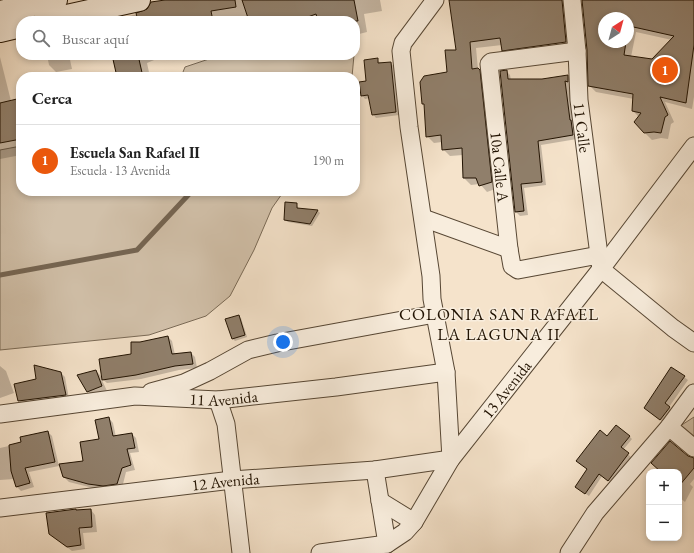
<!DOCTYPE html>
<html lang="es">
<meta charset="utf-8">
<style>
:root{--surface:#fff;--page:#f2f2f2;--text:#222;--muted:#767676;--line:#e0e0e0;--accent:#ea580c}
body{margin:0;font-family:"EB Garamond",serif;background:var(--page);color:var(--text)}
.controls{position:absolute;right:12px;bottom:12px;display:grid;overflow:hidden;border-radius:8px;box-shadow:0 2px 6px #0003}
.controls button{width:36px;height:36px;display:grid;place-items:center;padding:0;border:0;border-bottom:1px solid var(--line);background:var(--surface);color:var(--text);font:20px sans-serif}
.compass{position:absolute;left:598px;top:12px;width:36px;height:36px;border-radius:50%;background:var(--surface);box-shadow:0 2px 6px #0003;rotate:36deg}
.you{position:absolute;left:283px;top:342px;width:14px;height:14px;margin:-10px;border:3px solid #fff;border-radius:50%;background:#1a73e8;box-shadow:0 0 0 6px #1a73e833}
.badge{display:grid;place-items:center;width:26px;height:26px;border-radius:50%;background:var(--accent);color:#fff;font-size:13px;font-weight:700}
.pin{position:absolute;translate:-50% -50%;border:2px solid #fff;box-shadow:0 1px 4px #0006}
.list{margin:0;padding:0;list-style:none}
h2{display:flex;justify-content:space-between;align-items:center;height:52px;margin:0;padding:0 16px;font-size:17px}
h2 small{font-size:13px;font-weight:400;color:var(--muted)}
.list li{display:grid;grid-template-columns:26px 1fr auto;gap:12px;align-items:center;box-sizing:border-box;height:72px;padding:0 16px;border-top:1px solid var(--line)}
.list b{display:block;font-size:15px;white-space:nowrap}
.list p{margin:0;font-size:13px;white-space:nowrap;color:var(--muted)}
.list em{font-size:13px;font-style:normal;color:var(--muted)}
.icon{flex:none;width:22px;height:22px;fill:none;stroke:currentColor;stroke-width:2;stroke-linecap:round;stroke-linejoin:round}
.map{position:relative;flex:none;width:694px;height:553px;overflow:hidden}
.search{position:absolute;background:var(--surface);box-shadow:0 2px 6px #0003;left:16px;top:16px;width:344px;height:44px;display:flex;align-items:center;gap:10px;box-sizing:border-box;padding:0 14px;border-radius:16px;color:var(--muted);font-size:15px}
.panel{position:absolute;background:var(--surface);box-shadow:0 2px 6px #0003;left:16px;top:72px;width:344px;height:124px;border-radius:16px}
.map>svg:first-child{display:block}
.green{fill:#d1c0a9;stroke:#7a6a56}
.shadow{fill:#0003;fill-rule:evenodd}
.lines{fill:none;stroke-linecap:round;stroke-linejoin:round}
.stream{stroke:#756552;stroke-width:5}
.building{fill:#907f6b;stroke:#221302;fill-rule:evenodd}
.street-casing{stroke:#574734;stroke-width:19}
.secondary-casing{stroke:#221302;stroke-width:24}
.street{stroke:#f8eddd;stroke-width:17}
.secondary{stroke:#f8eddd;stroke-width:22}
.labels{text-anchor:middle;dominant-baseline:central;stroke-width:3;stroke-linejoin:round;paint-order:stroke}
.street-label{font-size:16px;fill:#221302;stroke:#f8eddd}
.neighbourhood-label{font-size:17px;letter-spacing:1px;fill:#221302;stroke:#f8eddd}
</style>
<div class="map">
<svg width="694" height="553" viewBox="0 0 694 553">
<rect width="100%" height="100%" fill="#f5e3cb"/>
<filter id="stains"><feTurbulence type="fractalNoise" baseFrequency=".005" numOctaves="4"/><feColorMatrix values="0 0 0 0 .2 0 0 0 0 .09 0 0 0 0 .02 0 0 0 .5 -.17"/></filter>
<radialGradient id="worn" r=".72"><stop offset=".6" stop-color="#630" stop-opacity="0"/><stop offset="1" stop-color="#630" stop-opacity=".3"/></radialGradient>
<!-- green -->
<g class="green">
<polygon points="221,55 354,55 352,77 181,77 185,67"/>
<polygon points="21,146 21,191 284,191 272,208 254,250 230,296 206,316 149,335 0,350 0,150"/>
<polygon points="694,417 694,440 677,428"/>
</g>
<!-- shadow -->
<g class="shadow">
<polygon points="166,0 380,0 382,11 364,14 367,32 355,35 355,21 250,21 248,16 220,21 107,21 142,13"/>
<polygon points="450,0 572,0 572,49 509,57 503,50 502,45 476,48 478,69 485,76 498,188 487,192 480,184 471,185 464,178 463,155 450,156 443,149 442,142 434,143 427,136 425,105 423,103 448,73 457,51"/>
<path d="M583,0H694V97L692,109L665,102L674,122L671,124L668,139L661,138L652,140L645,133L639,117L633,111L634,99L596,92L589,85L588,50ZM604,18H628V42H604ZM636,32L672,40L652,60L631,57Z"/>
<polygon points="47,55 69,55 72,69 56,72 49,65"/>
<polygon points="113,55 166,55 147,63 150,77 118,77"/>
<polygon points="0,57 11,101 21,99 21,155 0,159"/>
<polygon points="377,60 381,63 391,63 394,67 399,115 376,118 373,114 370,98 365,99 362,95"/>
<polygon points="506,71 510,75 511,80 542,80 568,76 572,81 572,85 569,85 573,123 575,125 577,139 541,145 546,185 524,188 528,215 520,216 516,212 501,72"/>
<polygon points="296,204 299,209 318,211 320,213 312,226 288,222 285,220"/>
<polygon points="238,316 241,318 247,337 235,341 233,339"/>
<polygon points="168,337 172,341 175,355 191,353 195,357 197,368 179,370 141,379 107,383 101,378 107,391 93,396 88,391 96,371 103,378 132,355 140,343"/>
<polygon points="0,366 6,371 14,393 0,398"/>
<polygon points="61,373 65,377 69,399 24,405 19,401 15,384"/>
<polygon points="684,377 688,380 669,407 673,411 664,423 645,408"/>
<polygon points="109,418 113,423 116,437 132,434 136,438 139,452 130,453 135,470 126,472 122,488 93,488 69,482 64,477 84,462 101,439"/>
<polygon points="48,432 52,436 59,466 29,472 34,487 21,491 17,487 14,479 0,480 0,448 22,443"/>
<polygon points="629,436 632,439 623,450 631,457 611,483 602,476 589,496 580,490 608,437"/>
<polygon points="687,457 694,459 694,479 690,484 693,487 685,502 679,497 679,472 662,472"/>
<polygon points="91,510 95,515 97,532 83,533 85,549 72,551 50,534 76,511"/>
</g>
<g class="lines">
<!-- stream -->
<polyline class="stream" points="0,275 137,250 192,191"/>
</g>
<!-- building -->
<g class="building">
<polygon points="165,0 235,0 236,7 211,11 213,21 138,21 136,13 147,9 151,2"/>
<polygon points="242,0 354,0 358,21 318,21 316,14 297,21 249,21"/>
<polygon points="449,0 562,0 566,42 502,51 500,38 470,42 472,69 478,68 480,70 492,182 479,186 476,178 463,178 462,148 442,150 441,135 426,137 424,104 422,104 420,82 424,76 447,72 445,50 456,50"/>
<path d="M582,0H694V45L686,103L660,97L668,115L665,117L661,133L654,132L644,133L634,122L641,113L632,111L633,94L588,86L587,50ZM604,18H628V32L629,26L674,36L652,59L624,55L626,42H604Z"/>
<polygon points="112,55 138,55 143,77 117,77"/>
<polygon points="378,58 378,63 391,62 396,112 372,115 368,95 361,96 359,82 366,81 364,60"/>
<polygon points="507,70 508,79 542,79 568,75 568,82 565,81 570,120 571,120 573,135 538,141 542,182 521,184 524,211 515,212 500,71"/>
<polygon points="21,98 21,139 0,143 0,103"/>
<polygon points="285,202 297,203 297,208 318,210 310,224 284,220"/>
<polygon points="239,315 245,335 232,339 225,319"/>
<polygon points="168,336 172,354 191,352 193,364 175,366 136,375 102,380 99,359 131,354 131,342 140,342"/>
<polygon points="34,365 61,372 66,395 18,401 14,384 36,379"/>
<polygon points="671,367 685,376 665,403 670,407 660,420 644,408"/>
<polygon points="96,370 102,386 87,392 77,375"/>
<polygon points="109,417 113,436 132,433 135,448 127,449 131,465 122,468 117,484 103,486 88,484 63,477 59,464 83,461 80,442 99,439 95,420"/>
<polygon points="616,425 630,436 621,447 629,453 608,481 599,474 585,494 575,487 587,469 576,461 600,430 607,436"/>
<polygon points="48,431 55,462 25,468 30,483 16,487 11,471 9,445 21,442 20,437"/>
<polygon points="670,441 688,456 694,458 694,468 679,486 679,472 661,472 651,463"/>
<polygon points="76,509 76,510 91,509 92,527 79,528 81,545 67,547 49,534 46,513"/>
</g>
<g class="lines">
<defs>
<g id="street">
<path id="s1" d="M572,0L577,51L579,100L599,255"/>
<path id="s2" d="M577,51L491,62L489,64L509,249L512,266L518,270L599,255L601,269L673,328L694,343"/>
<polyline points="423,218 509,249"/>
<polyline points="151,392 184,383 210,371 248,350 277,343 435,314"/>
<polyline points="218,400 226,424 241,553"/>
<path id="s3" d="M0,414L135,396L218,400L336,387L446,372"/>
<polyline points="669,427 694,448"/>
<polyline points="375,470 387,544"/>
<polyline points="380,501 414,522"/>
<path id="s4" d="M0,508L232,480L375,470L451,459L446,372L432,299L431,276L409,127L401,51L403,43L435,0"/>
<path id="s5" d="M320,553L387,544L405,532L414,522L451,459L601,269L694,146"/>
<polyline points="569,553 595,513 669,427 694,393"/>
</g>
<g id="secondary">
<polyline points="0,12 56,0"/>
<polyline points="44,21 139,0"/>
<polyline points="0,31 21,26"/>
</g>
</defs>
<!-- street casing -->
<use href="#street" class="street-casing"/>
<!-- secondary casing -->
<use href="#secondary" class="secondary-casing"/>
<!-- street -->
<use href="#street" class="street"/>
<!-- secondary -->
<use href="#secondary" class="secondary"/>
</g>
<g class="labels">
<!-- street labels -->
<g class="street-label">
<text stroke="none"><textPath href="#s1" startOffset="128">11 Calle</textPath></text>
<text stroke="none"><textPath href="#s2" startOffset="193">10a Calle A</textPath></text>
<text stroke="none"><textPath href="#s5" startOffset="265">13 Avenida</textPath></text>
<text stroke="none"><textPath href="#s3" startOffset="225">11 Avenida</textPath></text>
<text stroke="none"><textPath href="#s4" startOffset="227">12 Avenida</textPath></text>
</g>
<!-- neighbourhood labels -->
<g class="neighbourhood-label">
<text x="499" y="314">COLONIA SAN RAFAEL<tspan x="499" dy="20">LA LAGUNA II</tspan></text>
</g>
</g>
<rect width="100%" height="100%" filter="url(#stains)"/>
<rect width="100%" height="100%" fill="url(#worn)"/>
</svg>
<div class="controls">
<button>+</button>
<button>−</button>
</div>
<svg class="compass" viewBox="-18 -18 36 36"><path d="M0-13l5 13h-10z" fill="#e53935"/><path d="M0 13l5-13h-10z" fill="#767676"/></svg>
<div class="you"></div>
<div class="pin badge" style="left:665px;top:70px">1</div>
<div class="search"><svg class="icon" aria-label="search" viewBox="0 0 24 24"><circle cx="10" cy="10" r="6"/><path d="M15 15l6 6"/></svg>Buscar aquí</div>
<section class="panel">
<h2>Cerca<small></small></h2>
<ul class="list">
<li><span class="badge">1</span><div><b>Escuela San Rafael II</b><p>Escuela · 13 Avenida</p></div><em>190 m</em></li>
</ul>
</section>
</div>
